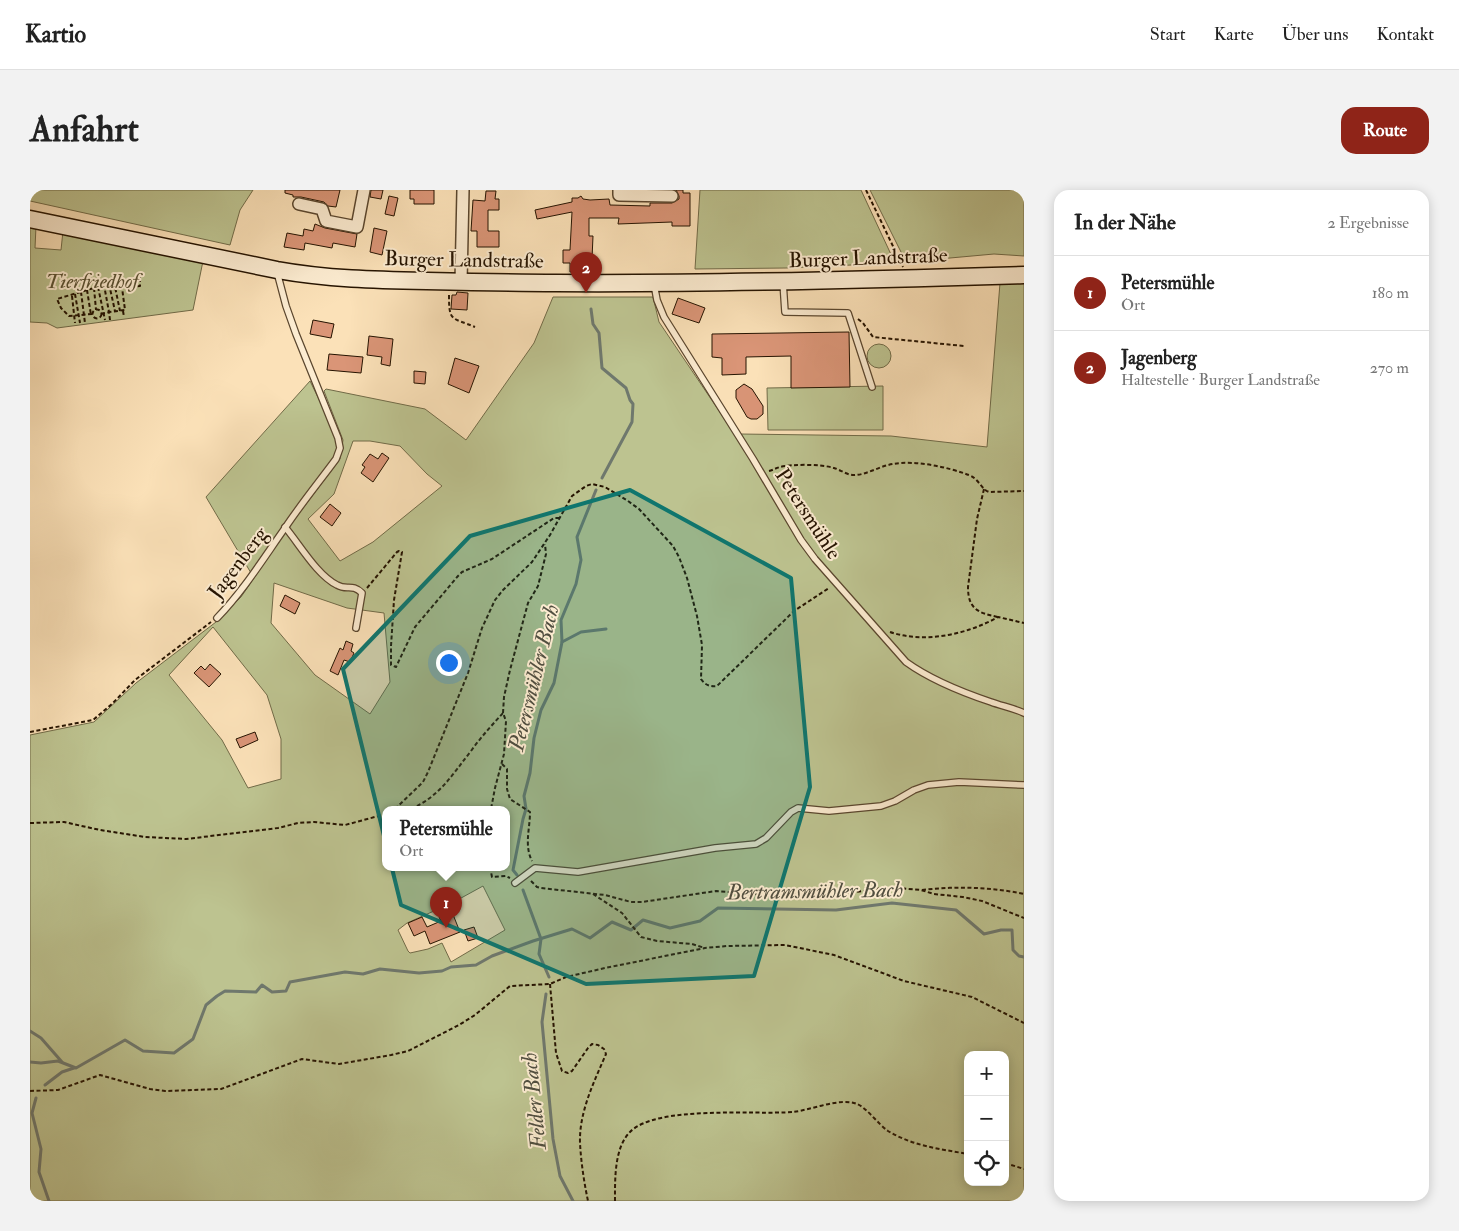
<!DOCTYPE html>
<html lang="de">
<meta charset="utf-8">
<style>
:root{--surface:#fff;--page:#f2f2f2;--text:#222;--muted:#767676;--line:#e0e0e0;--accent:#8f2418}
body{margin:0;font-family:"IM FELL Double Pica",serif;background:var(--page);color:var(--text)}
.controls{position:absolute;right:15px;bottom:15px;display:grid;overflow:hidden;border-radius:10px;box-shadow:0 2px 12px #0003}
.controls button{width:45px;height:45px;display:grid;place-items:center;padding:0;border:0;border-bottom:1px solid var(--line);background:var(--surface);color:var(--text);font:25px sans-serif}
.you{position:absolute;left:418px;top:472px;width:18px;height:18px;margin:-12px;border:4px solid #fff;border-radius:50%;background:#1a73e8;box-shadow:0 0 0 8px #1a73e833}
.badge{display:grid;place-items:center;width:32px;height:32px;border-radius:50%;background:var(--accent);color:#fff;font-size:16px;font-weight:700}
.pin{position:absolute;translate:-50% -41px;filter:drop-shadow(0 1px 2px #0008)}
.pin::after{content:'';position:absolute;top:26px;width:18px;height:15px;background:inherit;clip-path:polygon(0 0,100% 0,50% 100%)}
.popup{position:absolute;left:352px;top:616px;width:128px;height:65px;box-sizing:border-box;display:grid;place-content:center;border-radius:10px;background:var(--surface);filter:drop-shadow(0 1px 4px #0005);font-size:16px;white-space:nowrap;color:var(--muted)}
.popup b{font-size:19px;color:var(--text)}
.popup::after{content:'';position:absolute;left:50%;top:100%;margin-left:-10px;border:10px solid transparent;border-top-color:var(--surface)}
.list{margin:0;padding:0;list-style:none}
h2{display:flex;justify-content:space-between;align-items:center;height:65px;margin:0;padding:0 20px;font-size:21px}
h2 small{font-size:16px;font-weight:400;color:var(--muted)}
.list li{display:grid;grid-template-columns:32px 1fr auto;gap:15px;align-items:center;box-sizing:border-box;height:75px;padding:0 20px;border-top:1px solid var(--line)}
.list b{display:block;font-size:19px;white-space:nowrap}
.list p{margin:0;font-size:16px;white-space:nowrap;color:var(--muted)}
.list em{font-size:16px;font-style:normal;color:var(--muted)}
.icon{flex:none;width:28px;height:28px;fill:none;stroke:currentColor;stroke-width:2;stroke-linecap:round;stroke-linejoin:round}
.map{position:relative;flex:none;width:994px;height:1011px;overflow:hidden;border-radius:15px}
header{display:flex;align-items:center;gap:30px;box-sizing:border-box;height:70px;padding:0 25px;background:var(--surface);border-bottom:1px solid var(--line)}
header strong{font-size:24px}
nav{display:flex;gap:28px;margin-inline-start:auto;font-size:18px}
.intro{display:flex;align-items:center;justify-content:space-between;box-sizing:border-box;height:120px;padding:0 30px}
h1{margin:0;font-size:35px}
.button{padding:12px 22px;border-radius:15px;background:var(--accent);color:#fff;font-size:18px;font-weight:700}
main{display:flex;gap:30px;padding:0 30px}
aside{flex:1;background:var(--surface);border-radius:15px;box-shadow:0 2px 12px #0003}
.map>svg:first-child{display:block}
.green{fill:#bdc390;stroke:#716b48;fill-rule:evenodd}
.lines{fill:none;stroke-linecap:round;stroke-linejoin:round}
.stream{stroke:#6f786d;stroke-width:3}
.building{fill:#da9577;stroke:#251300}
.lane-casing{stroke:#5a462e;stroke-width:8}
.street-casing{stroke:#5a462e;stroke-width:14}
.secondary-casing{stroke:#251300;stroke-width:19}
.path{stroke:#251300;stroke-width:2;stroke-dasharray:4 2.5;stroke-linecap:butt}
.lane{stroke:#fcecd1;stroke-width:5.5}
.street{stroke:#fcecd1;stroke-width:11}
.secondary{stroke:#fcecd1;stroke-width:16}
.marked{fill:#0f766e;fill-opacity:0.2;stroke:#0f766e;stroke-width:4;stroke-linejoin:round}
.labels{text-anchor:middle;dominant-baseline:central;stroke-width:4;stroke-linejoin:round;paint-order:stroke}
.street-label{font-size:21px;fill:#251300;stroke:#fcecd1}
.park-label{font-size:21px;font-style:italic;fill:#5a5132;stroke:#fcecd1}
.water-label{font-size:22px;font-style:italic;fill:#504e40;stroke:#fcecd1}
</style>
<header>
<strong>Kartio</strong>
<nav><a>Start</a><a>Karte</a><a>Über uns</a><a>Kontakt</a></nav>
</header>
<div class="intro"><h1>Anfahrt</h1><a class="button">Route</a></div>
<main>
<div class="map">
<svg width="994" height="1011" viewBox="0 0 994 1011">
<rect width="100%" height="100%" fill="#fbe1b8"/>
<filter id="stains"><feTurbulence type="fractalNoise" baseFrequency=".004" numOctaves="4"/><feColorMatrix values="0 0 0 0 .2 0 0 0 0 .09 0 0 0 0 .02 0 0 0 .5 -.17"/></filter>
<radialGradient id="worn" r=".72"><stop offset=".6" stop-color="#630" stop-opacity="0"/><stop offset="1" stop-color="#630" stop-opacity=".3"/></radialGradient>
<!-- green -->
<g class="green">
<polygon points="0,0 223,0 210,20 200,55 0,11"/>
<polygon points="670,0 831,0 865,73 756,78 665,79"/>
<polygon points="840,0 994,0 994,66 964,64 876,72"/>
<polygon points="0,35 6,36 5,58 31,60 33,41 173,71 163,120 27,138 17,133 0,132"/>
<path d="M994,92V1011H0V545L64,532L106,493L186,432L211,407L261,334L310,269L313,250L294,201L296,199L395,219L436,250L504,153L523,107H623L629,132L706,246L710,244L861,246L957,257L970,93ZM323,251H340L370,256L397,284L412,296L343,352L310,371L278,329L304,304ZM244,393L317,418L354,423L360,492L340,524L285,485L241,433ZM183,437L237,505L251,549V589L218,598L192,550L139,485ZM356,619H476V677H356ZM453,696L475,740L421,772L412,753L398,759L380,763L378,761L368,740L377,733L422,713ZM938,865H975V992H938Z"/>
<circle cx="849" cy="166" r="12"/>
<polygon points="280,191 308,248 310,258 306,269 221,383 176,307"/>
<polygon points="853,196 853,240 738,240 737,198"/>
</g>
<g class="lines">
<!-- stream -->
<g class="stream">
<polyline points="561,119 563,134 569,143 572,178 596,198 600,210 603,214 602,232 572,288"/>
<polyline points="532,452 551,442 576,439"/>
<polyline points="487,685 483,680 493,629 496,619 494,606 500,583 504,548 511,520 524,493 532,452 531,430 546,394 551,370 547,347 566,300"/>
<polyline points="493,700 511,749 509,764 519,787"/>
<polyline points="516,804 512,832 523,949 530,986 543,1011"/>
<polyline points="0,841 11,848 32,872"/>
<polyline points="0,872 11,873 28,871 46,878 95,850 113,861 144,863 163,849 176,815 187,806 195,801 226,802 232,795 242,802 256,801 260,792 315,782 333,784 350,779 389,783 412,781 421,777 446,775 462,766 503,751 542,739 560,748 582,732 601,740 613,730 640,738 670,731 688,718 806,720 862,713 926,720 954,744 971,740 982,740 983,760 989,766 994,767"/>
<polyline points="15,895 32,882 44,878"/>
<polyline points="6,908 2,923 11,959 9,982 19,1011"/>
</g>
</g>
<!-- building -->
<g class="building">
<polygon points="255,0 310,0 306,17 298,16 294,12 271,7 263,7 263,5 255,3"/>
<polygon points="341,0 353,0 351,9 340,7"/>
<polygon points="380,0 404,0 404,14 384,14 384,9 380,9"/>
<polygon points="646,0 653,0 653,3 660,3 660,36 642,36 642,32 588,34 589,28 559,28 559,46 563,46 562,69 556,68 556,82 540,82 540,73 533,73 533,60 540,60 542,22 507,29 505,20 542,12 542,8 548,8 551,6 553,9 560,10 579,9 580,15 620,16 620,13 642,13 649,9 649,6"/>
<polygon points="456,1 466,1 465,9 469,9 469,20 458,20 458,41 469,41 469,57 447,57 447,41 441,41 443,10 455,11"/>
<polygon points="359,6 368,8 364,26 355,24"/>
<polygon points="285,34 295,38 327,44 325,57 303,53 302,58 275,53 274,60 254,57 257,43 273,46 274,39 283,41"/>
<polygon points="344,38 357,41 352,65 340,62"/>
<polygon points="427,102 438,103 437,120 421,119 422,105 426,105"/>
<polygon points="648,108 675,118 669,133 642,124"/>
<polygon points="283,130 304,134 301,148 280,144"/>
<polygon points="819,142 820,197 761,198 761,166 716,167 716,184 692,185 692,168 682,167 682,144"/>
<polygon points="339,146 363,149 360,176 351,174 352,167 337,165"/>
<polygon points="299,164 333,167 331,183 297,180"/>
<polygon points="425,168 449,176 439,203 418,194"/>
<polygon points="384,181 396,182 395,194 384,193"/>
<polygon points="714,194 722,199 733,216 733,224 727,229 721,229 717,227 706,208 706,200"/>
<polygon points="352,263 359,268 343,292 331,283 335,277 332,275 340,264 348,269"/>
<polygon points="300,314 311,323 302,336 290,327"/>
<polygon points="255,405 270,413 265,424 250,416"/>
<polygon points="316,451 323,454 321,461 324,463 320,472 314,470 308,485 300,481 310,458 313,460"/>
<polygon points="180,474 191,484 179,497 164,483 171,476 175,480"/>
<polygon points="225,542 228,550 210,558 206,549"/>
<polygon points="422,722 430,742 400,754 395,741 384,746 378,733 392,727 397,737 411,731 409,727"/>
<polygon points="444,737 448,748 438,751 434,740"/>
</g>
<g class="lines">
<defs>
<g id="lane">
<polyline points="753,92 755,122 818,123 842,197"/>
<path d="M624,94L627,110L634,127L723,269L771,350L785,369L876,472C901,490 931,502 961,512C972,516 983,518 994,523"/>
<path d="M255,337C270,355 287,385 307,395C317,401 322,393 332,403L326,438"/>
<path d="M187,428C214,400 233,369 255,338C271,314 289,292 306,269L310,258L308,248L266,144L256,116L247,82"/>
<polyline points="485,693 505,678 548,682 685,658 726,654 736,648 761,622 768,618 799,621 851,616 865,611 884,600 898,595 929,592 994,595"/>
</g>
<g id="street">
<polyline points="589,0 589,5 642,6"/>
<polyline points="269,14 292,19 296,31 327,37 334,0"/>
<polyline points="431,92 433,0"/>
</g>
<path id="secondary" d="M0,29L247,80C297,89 346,90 397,91C440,92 483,93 526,93C682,94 838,90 994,85"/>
</defs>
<!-- lane casing -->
<use href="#lane" class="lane-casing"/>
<!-- street casing -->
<use href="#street" class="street-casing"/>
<!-- secondary casing -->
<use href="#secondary" class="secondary-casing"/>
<!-- path -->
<g class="path">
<polyline points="836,0 873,77"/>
<polyline points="84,92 90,121"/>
<polyline points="79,94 85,121"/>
<polyline points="68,97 75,130"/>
<polyline points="64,98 66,120"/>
<polyline points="57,100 61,125"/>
<polyline points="51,102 55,133"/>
<polyline points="45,104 50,133"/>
<path d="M419,105C419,132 421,127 445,137"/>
<polyline points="42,106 45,133"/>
<circle cx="67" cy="124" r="4.5"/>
<polyline points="93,121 94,127"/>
<polyline points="62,124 39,126 31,118 27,109 91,90 110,88 110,96 92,97"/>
<polyline points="71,124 79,122 74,95"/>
<polyline points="828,129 833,133 843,147 934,156"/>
<polyline points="80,130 79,122 95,120 91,90"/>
<path d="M739,281C743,280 746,278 750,277C762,274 791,274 804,278C811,280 818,286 826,285C838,284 850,276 863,274C886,270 917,277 939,285C949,289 951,299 959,302L994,301"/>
<path d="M954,299L947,329L938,397C938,419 948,423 968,427"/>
<polyline points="337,398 367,362 369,361 372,362 364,410 361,456 361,475 366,477 385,437 428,386 432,382 462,369 524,328 529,328"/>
<path d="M860,442C895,454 938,444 968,427L994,433"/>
<polyline points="473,523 474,507 480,480 498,413 508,396 516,364 515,354"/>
<polyline points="0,542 63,530 82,514 105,490 181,432"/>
<path d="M472,574L477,579V599L480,609L500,622C500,639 494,655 502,671"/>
<path d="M365,619L393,592L398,582L438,483L452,438L465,410L473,400L502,372L520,345L542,306L556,296L562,294L575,297L598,311L609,319L643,356L649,367L657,388L667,426L672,455L671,489C675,495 680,497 687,496L764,421L799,398"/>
<path d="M381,619C410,606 422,585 441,561C451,547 462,535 473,523L476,531L474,564L465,598L461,619"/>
<polyline points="0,633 34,632 70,640 115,647 156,649 248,638 268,633 284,632 315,635 356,624"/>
<polyline points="460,677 462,687 476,686 480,688"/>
<polyline points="501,691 507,697 511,698 575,705 601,712 612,712 686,701 764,707 793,707 858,697 891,700 904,704 933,707 952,711 994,728"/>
<path d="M892,700C926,696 961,697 994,704"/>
<polyline points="563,704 592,723 611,747 627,751 662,754 675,758"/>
<path d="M520,794L526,863L532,881L538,883L542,881L558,858L562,854L568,855L574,859L576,864C564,892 549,922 550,953C551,972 554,992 558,1011"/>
<polyline points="0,901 28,900 70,885 120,899 135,901 191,899 272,869 309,874 361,865 378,861 429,835 445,825 480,796 520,794 536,787 575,778 675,758 697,756 755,755 804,765 874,791 942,807 994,833"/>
<polyline points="975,973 994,979"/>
<path d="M585,1011C585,990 584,958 600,942C626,915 725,925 763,922C781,920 811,907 827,914C837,918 848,934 858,941C883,956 910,959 938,964"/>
</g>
<!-- lane -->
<use href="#lane" class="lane"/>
<!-- street -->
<use href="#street" class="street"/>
<!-- secondary -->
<use href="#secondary" class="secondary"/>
</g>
<!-- marked area -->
<path class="marked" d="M600,300L761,388L780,597L724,786L556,794L371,715L313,479L440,346Z"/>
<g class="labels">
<!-- street labels -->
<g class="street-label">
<text transform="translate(838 68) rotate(-2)">Burger Landstraße</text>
<text transform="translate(434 70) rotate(1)">Burger Landstraße</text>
<text transform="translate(778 324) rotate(57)">Petersmühle</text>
<text transform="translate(208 373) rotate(-53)">Jagenberg</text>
</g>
<!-- park labels -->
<g class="park-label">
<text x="62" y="91">Tierfriedhof</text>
</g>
<!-- water labels -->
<g class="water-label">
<text transform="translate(504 488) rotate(-76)">Petersmühler Bach</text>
<text transform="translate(785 701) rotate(-1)">Bertramsmühler Bach</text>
<text transform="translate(504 911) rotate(-96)">Felder Bach</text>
</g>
</g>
<rect width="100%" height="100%" filter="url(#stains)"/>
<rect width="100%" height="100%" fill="url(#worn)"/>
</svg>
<div class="controls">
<button>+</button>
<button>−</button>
<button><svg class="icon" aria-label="locate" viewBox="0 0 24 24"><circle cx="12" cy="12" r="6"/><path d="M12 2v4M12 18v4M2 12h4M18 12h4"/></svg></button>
</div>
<div class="you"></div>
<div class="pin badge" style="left:416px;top:738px">1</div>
<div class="popup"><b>Petersmühle</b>Ort</div>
<div class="pin badge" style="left:556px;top:103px">2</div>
</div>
<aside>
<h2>In der Nähe<small>2 Ergebnisse</small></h2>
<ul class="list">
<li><span class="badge">1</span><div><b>Petersmühle</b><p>Ort</p></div><em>180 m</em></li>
<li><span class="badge">2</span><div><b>Jagenberg</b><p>Haltestelle · Burger Landstraße</p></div><em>270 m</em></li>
</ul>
</aside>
</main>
